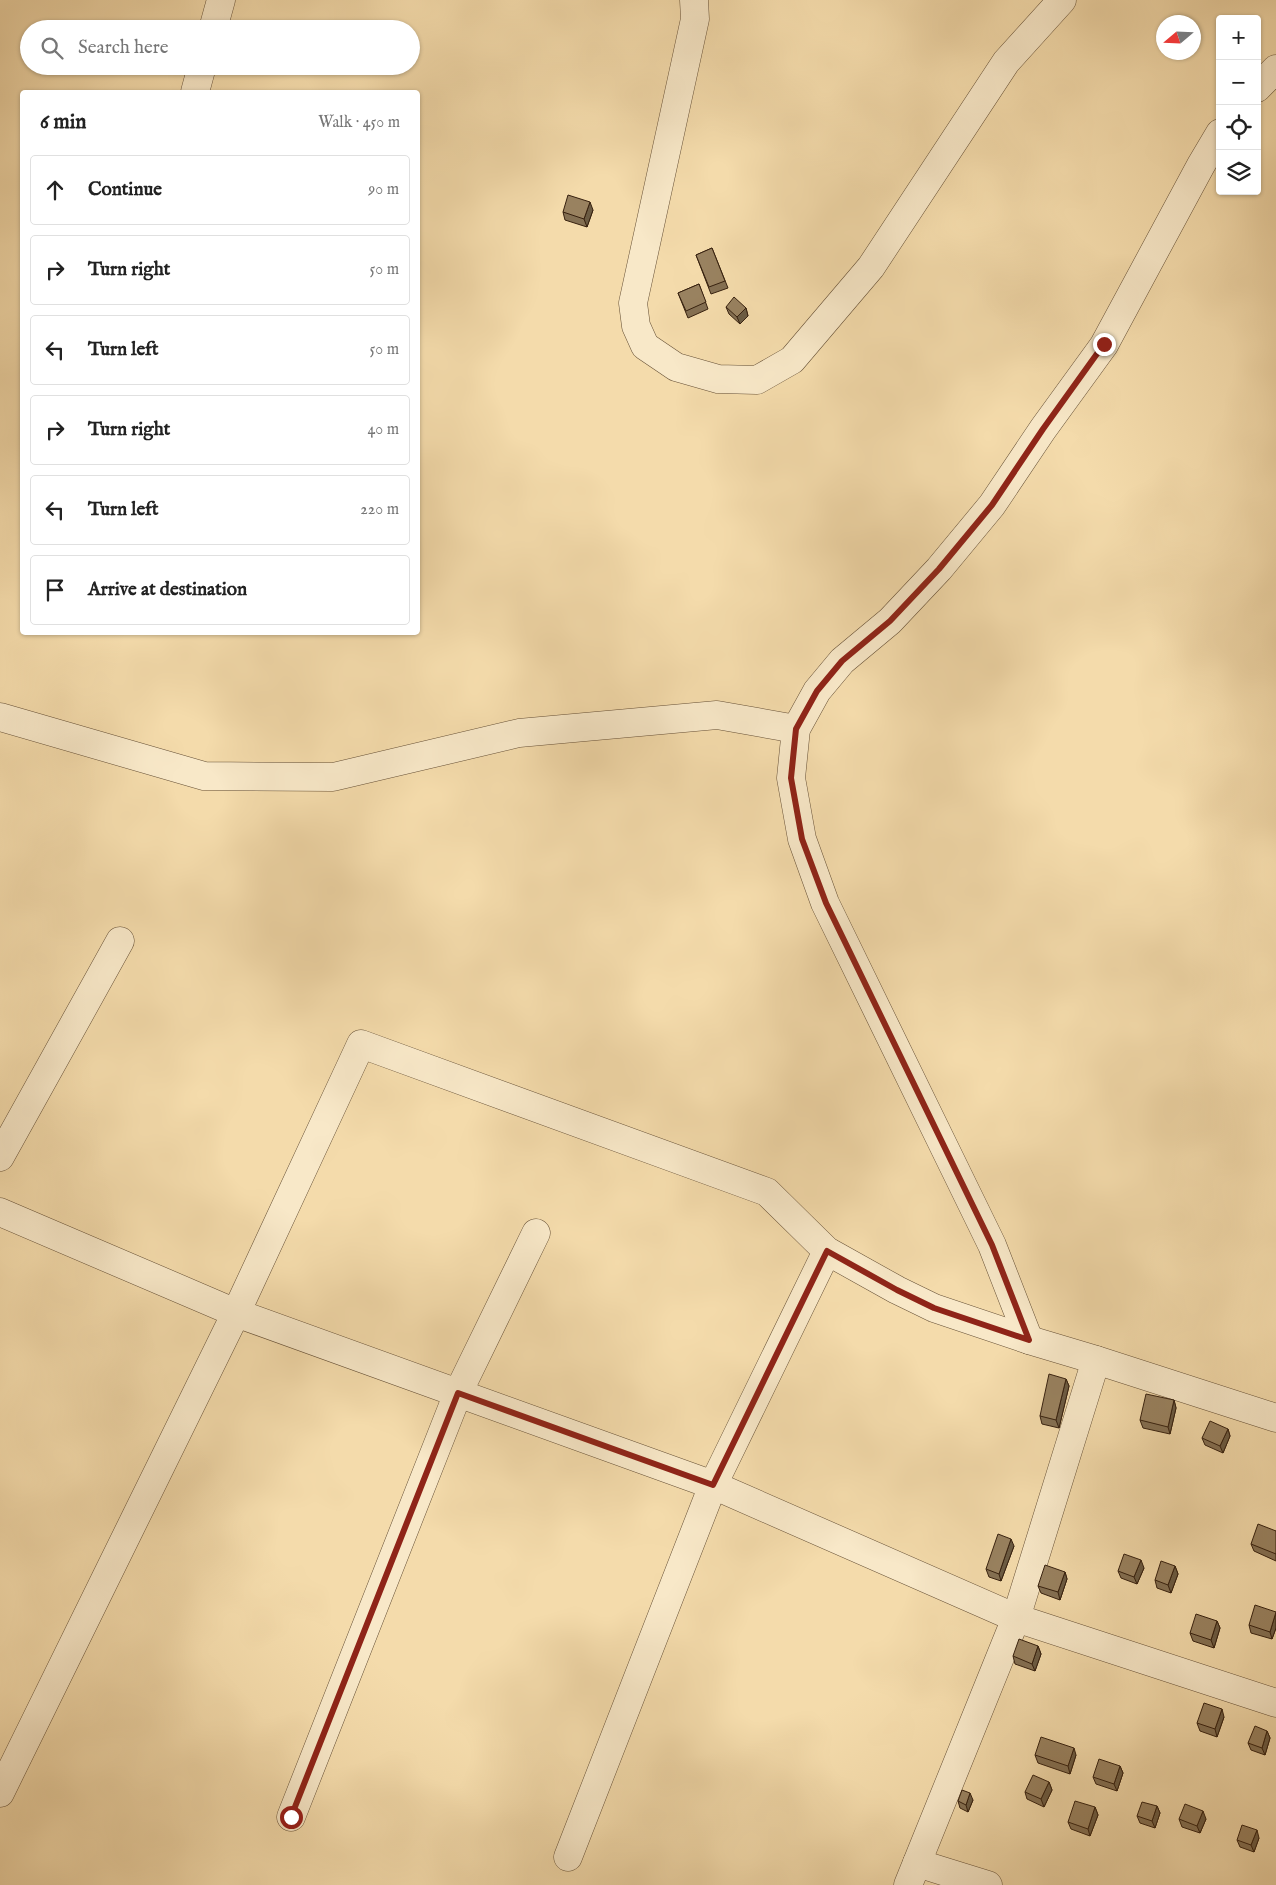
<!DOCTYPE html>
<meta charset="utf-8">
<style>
:root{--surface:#fff;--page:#f6f6f6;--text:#222;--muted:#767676;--line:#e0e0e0}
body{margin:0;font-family:"IM FELL English",serif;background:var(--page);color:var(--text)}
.controls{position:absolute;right:15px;top:15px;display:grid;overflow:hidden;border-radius:5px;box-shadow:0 1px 4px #0004}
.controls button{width:45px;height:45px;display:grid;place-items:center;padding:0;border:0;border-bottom:1px solid var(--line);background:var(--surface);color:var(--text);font:25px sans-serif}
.compass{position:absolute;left:1156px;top:15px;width:45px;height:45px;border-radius:50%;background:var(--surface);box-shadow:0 1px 4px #0004;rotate:251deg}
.stop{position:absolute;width:15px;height:15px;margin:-11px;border:4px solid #8f2418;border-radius:50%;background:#fff}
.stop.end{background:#8f2418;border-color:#fff;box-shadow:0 1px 5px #0008}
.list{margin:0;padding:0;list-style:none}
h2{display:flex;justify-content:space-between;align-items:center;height:65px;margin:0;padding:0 20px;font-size:21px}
h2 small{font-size:16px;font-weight:400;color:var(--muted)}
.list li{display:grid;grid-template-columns:32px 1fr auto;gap:15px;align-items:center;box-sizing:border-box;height:70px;margin:0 10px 10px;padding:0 10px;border:1px solid var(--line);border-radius:5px}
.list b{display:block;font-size:19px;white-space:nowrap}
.list em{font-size:16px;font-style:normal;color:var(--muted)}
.icon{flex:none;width:28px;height:28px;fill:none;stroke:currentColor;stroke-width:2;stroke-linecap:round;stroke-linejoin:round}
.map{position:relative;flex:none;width:1276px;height:1885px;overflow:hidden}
.search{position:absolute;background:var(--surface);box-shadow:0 1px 4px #0004;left:20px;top:20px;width:400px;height:55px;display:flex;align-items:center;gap:12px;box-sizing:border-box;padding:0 18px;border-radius:28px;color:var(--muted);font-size:19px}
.panel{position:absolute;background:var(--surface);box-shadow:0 1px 4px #0004;left:20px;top:90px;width:400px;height:545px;border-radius:5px}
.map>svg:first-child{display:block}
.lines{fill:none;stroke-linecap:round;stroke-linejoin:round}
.street-casing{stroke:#665036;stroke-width:29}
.street{stroke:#f8e8c8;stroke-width:28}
.wall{fill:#847053;stroke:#37210f}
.shaded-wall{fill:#6b5b43;stroke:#37210f}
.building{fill:#998260;stroke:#37210f}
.route{stroke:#8f2418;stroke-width:6}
</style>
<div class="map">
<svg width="1276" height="1885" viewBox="0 0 1276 1885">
<rect width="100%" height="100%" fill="#f4dbab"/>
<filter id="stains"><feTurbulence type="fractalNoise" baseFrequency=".004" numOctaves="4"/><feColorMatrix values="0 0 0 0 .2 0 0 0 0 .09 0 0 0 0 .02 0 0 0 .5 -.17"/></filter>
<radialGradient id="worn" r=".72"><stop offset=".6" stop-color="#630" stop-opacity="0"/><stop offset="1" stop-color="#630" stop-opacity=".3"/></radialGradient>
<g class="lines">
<defs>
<g id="street">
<polyline points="694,0 695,19 633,303 636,326 645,346 676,367 718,379 757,380 792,360 871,267 1006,62 1062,0"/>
<polyline points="213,29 221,0"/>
<polyline points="1257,88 1276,69"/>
<polyline points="195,92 202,66"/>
<polyline points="0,717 204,776 333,777 519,733 717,715 796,729"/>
<polyline points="0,1157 120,941"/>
<polyline points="0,1212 236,1313 713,1485 1016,1618 1276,1703"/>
<polyline points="1029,1340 992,1245 825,903 802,839 791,778 796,729 817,691 842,661 890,621 939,569 992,505 1043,429 1104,345 1201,165 1220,133"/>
<polyline points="0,1793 236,1313 361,1044 767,1192 827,1251 897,1290 934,1308 1029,1340 1096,1360 1276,1418"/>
<polyline points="291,1817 458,1393 536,1233"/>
<polyline points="568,1857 713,1485 827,1251"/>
<polyline points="917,1863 988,1885"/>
<polyline points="908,1885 1016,1618 1096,1360"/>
</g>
</defs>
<!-- street casing -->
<use href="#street" class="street-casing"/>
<!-- street -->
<use href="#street" class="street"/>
</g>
<!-- wall -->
<g class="wall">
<polygon points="593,210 587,227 565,220 563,212"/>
<polygon points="712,248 728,288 711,294 696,255"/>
<polygon points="699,284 708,309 688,318 678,293"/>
<polygon points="726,307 746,308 748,316 740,324 729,314"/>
<polygon points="1066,1379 1069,1386 1059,1428 1042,1424 1040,1416"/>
<polygon points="1174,1400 1176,1408 1170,1434 1143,1428 1140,1420"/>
<polygon points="1228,1429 1230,1436 1223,1453 1205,1445 1202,1438"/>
<polygon points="1276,1531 1276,1561 1254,1551 1251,1544"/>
<polygon points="1014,1546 1001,1581 989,1577 986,1569"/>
<polygon points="1175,1566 1178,1574 1171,1593 1157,1588 1155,1580"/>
<polygon points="1144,1568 1137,1584 1121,1578 1118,1571"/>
<polygon points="1065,1572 1067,1579 1060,1600 1041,1593 1038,1586"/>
<polygon points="1276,1612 1276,1628 1272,1639 1251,1633 1249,1625"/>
<polygon points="1217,1621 1220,1628 1214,1648 1193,1641 1190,1633"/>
<polygon points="1038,1646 1041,1654 1035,1671 1015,1664 1013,1656"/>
<polygon points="1224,1717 1217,1737 1200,1731 1197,1723"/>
<polygon points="1267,1731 1270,1738 1265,1755 1251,1750 1248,1743"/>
<polygon points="1035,1755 1076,1755 1070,1774 1038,1763"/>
<polygon points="1120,1766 1123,1773 1117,1791 1096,1784 1093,1777"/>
<polygon points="1049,1782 1052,1790 1044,1807 1027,1799 1025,1792"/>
<polygon points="973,1800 968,1812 960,1808 958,1801"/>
<polygon points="1157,1806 1160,1813 1155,1828 1140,1823 1137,1816"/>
<polygon points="1095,1807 1098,1815 1090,1836 1071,1829 1068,1822"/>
<polygon points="1179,1819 1206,1819 1200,1833 1182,1827"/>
<polygon points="1259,1838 1254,1852 1240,1847 1237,1840"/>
</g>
<!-- shaded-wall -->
<g class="shaded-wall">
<polygon points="590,202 593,210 587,227 584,219"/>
<polygon points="746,308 748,316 740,324 737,317"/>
<polygon points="1066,1379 1069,1386 1059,1428 1056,1420"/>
<polygon points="1174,1400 1176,1408 1170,1434 1168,1427"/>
<polygon points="1228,1429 1230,1436 1223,1453 1220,1446"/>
<polygon points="1011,1539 1014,1546 1001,1581 999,1574"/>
<polygon points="1141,1560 1144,1568 1137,1584 1134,1577"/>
<polygon points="1175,1566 1178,1574 1171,1593 1168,1585"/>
<polygon points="1065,1572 1067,1579 1060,1600 1058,1592"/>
<polygon points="1276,1612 1276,1628 1272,1639 1270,1632"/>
<polygon points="1217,1621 1220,1628 1214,1648 1211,1640"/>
<polygon points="1038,1646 1041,1654 1035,1671 1032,1664"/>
<polygon points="1222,1709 1224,1717 1217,1737 1215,1729"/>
<polygon points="1267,1731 1270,1738 1265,1755 1262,1748"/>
<polygon points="1074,1748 1076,1755 1070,1774 1068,1766"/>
<polygon points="1120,1766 1123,1773 1117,1791 1114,1784"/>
<polygon points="1049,1782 1052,1790 1044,1807 1041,1799"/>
<polygon points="970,1793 973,1800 968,1812 966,1805"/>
<polygon points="1157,1806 1160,1813 1155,1828 1152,1821"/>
<polygon points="1095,1807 1098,1815 1090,1836 1088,1829"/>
<polygon points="1203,1811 1206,1819 1200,1833 1197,1826"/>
<polygon points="1257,1830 1259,1838 1254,1852 1251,1845"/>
</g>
<!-- building -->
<g class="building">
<polygon points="568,195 590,202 584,219 563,212"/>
<polygon points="712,248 725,281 709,287 696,255"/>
<polygon points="699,284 706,302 686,311 678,293"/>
<polygon points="734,297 746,308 737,317 726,307"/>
<polygon points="1049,1374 1066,1379 1056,1420 1040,1416"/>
<polygon points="1146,1394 1174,1400 1168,1427 1140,1420"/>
<polygon points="1210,1421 1228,1429 1220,1446 1202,1438"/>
<polygon points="1258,1524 1276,1531 1276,1554 1251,1544"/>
<polygon points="998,1534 1011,1539 999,1574 986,1569"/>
<polygon points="1124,1554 1141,1560 1134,1577 1118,1571"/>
<polygon points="1161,1561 1175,1566 1168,1585 1155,1580"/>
<polygon points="1045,1565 1065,1572 1058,1592 1038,1586"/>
<polygon points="1255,1605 1276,1612 1270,1632 1249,1625"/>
<polygon points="1196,1614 1217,1621 1211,1640 1190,1633"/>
<polygon points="1019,1639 1038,1646 1032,1664 1013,1656"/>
<polygon points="1204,1703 1222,1709 1215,1729 1197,1723"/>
<polygon points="1255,1726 1267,1731 1262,1748 1248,1743"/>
<polygon points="1041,1737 1074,1748 1068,1766 1035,1755"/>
<polygon points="1099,1759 1120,1766 1114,1784 1093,1777"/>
<polygon points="1033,1775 1049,1782 1041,1799 1025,1792"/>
<polygon points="962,1790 970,1793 966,1805 958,1801"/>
<polygon points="1075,1801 1095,1807 1088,1829 1068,1822"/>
<polygon points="1142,1802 1157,1806 1152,1821 1137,1816"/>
<polygon points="1185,1804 1203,1811 1197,1826 1179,1819"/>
<polygon points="1242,1825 1257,1830 1251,1845 1237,1840"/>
</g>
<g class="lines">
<!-- route -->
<polyline class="route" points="291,1817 458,1393 713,1485 827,1251 897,1290 934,1308 1029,1340 992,1245 826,903 802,839 791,778 796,729 817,691 842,661 890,621 939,569 992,505 1043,429 1104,344"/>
</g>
<rect width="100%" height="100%" filter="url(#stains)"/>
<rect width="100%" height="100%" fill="url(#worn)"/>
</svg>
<div class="controls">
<button>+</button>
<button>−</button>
<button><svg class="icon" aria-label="locate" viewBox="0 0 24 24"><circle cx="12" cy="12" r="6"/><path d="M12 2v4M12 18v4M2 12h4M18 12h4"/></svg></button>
<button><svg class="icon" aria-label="layers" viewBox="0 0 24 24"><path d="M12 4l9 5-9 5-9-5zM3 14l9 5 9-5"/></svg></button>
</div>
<svg class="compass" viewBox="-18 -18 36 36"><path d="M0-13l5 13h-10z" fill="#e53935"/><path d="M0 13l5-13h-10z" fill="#767676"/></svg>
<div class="stop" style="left:291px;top:1817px"></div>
<div class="stop end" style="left:1104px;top:344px"></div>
<div class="search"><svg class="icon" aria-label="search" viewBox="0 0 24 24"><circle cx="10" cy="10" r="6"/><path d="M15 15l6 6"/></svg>Search here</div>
<section class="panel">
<h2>6 min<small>Walk · 450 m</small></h2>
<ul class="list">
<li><svg class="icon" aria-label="ahead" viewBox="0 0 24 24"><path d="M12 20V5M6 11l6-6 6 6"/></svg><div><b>Continue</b></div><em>90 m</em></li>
<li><svg class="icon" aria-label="right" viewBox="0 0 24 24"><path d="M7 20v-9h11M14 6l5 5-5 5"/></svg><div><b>Turn right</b></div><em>50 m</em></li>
<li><svg class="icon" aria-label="left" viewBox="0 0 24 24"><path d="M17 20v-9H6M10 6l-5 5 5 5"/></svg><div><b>Turn left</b></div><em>50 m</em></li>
<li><svg class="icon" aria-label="right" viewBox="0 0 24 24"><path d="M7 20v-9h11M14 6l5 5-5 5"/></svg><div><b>Turn right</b></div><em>40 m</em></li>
<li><svg class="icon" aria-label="left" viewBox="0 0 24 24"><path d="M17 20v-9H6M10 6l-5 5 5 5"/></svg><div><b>Turn left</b></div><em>220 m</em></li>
<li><svg class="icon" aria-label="arrive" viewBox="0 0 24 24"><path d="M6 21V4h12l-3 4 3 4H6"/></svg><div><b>Arrive at destination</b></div></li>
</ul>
</section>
</div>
